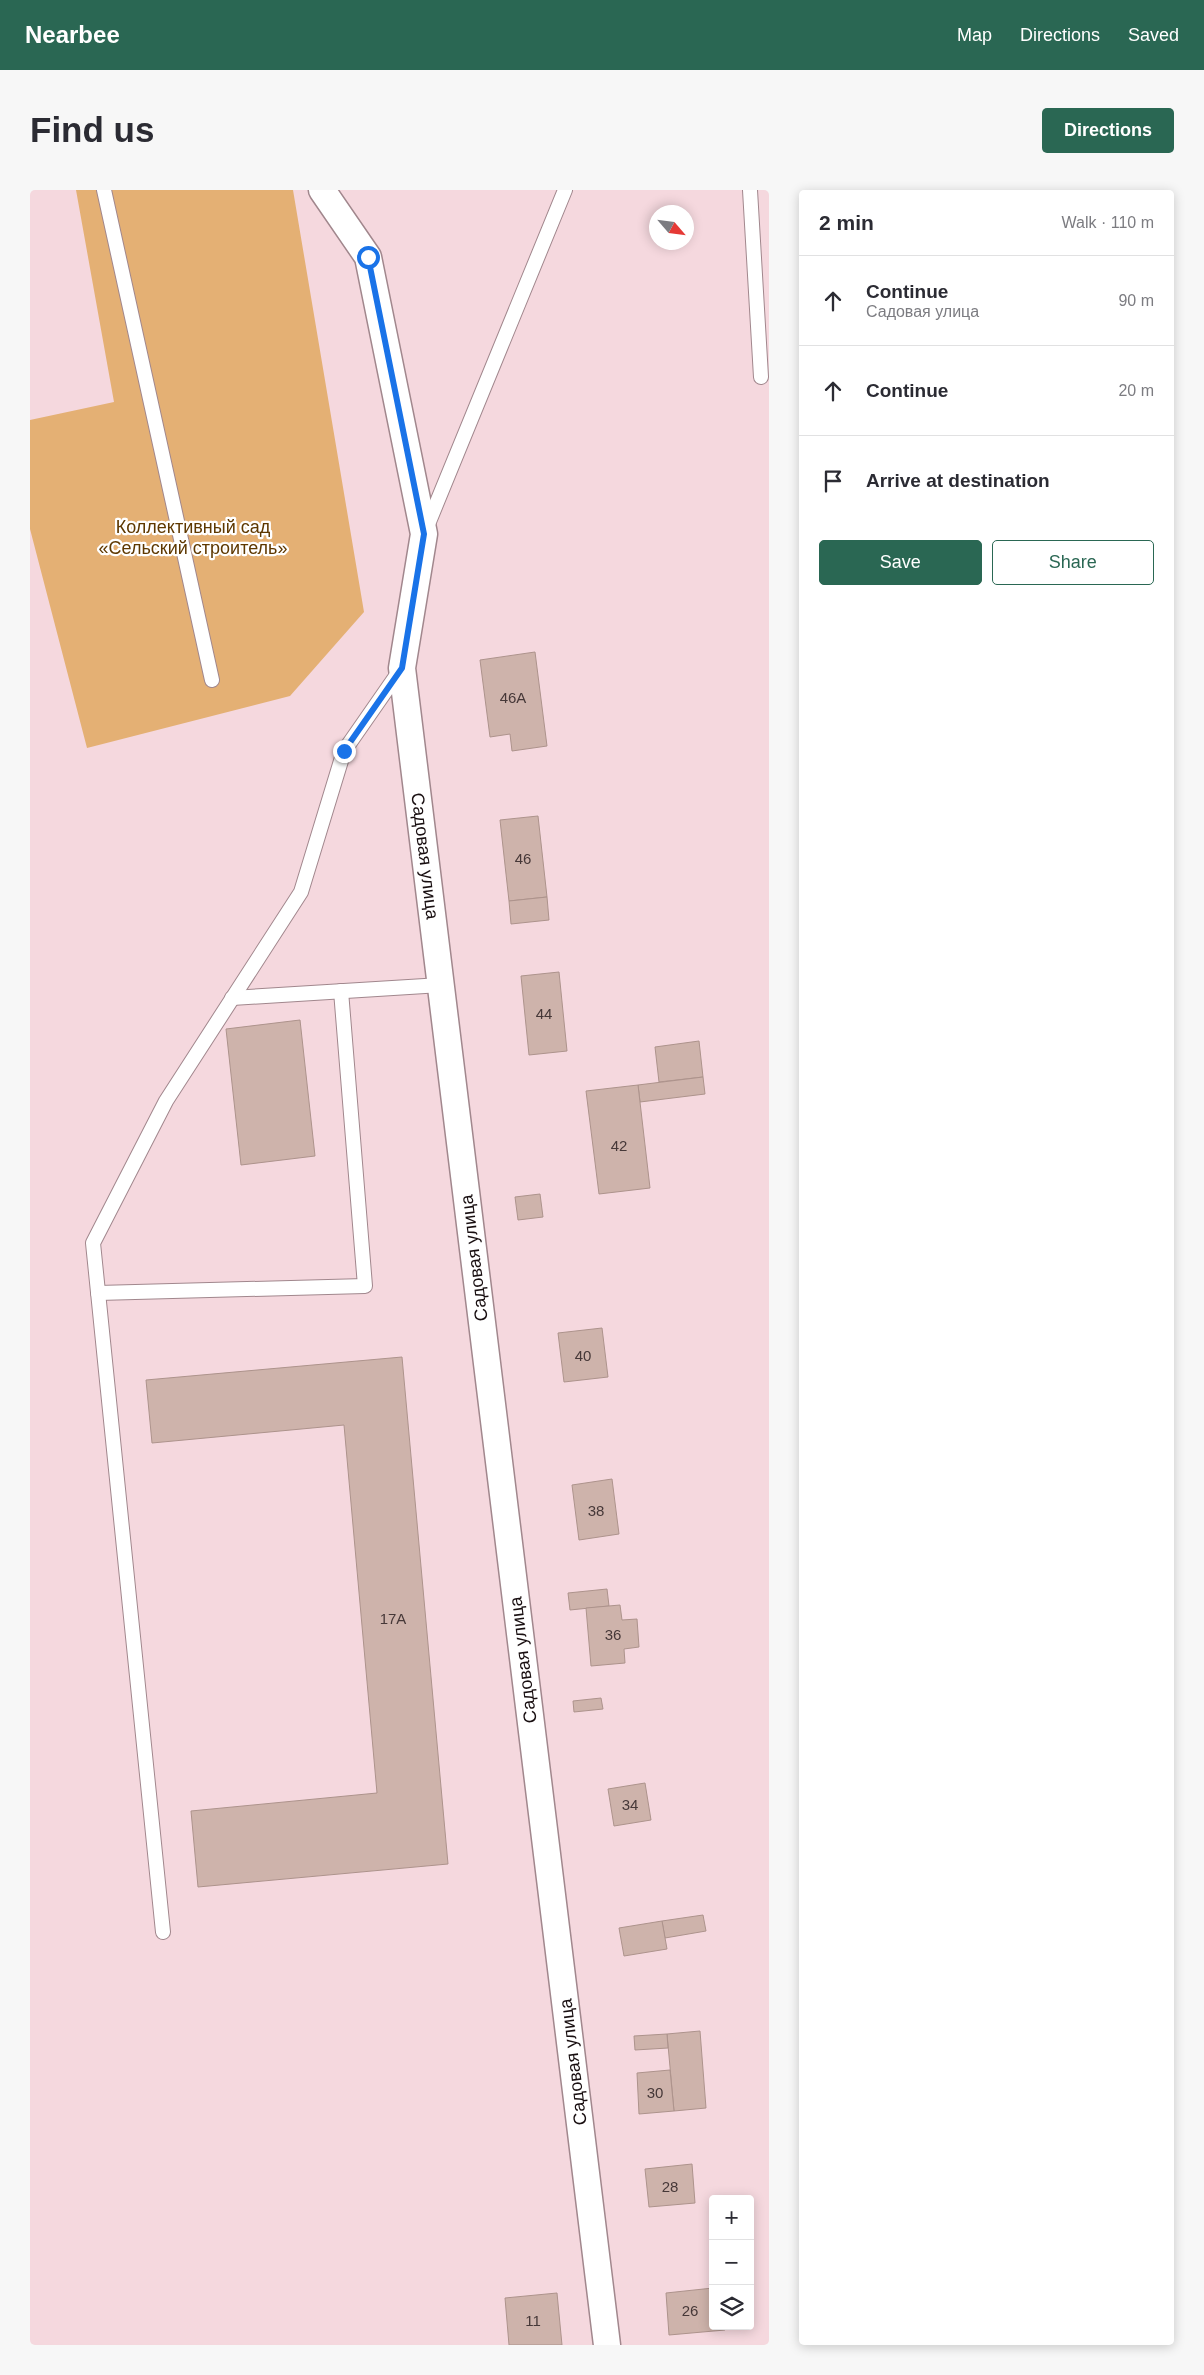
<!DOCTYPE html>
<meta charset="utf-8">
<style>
:root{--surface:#fff;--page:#f7f7f7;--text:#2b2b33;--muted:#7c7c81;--line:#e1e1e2;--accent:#2a6753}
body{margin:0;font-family:Arial,sans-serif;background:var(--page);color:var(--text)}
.controls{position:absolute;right:15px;bottom:15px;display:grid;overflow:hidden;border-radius:5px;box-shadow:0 2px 12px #0003}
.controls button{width:45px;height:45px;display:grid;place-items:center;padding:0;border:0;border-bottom:1px solid var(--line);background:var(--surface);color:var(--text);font:25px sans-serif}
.compass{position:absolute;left:619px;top:15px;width:45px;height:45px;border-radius:50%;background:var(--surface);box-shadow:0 2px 12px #0003;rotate:118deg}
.stop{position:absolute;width:15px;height:15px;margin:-11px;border:4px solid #1a73e8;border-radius:50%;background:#fff}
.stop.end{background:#1a73e8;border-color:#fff;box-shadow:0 1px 5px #0008}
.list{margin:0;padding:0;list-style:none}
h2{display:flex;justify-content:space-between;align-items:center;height:65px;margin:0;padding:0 20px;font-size:21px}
h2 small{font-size:16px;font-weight:400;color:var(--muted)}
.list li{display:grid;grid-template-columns:32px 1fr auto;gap:15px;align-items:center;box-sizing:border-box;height:90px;padding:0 20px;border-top:1px solid var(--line)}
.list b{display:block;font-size:19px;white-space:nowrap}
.list p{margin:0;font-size:16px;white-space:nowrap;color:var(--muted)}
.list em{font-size:16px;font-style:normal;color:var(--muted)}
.actions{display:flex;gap:10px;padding:15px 20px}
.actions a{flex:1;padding:11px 0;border:1px solid var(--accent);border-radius:5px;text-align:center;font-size:18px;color:var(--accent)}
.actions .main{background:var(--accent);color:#fff}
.icon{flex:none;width:28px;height:28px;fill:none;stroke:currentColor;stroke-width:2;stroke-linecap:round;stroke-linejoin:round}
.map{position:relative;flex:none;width:739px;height:2155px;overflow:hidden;border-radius:5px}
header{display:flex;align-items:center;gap:30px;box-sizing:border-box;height:70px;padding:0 25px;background:var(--accent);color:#fff}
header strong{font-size:24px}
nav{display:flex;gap:28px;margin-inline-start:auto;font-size:18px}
.intro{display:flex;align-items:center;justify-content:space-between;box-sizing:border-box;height:120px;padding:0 30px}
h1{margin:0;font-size:35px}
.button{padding:12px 22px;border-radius:5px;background:var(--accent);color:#fff;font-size:18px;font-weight:700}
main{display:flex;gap:30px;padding:0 30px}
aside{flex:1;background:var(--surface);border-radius:5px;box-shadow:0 2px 12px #0003}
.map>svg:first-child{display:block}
.green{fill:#e4b074}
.building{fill:#ceb3ab;stroke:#ad938c}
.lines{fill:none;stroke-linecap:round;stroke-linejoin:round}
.service-casing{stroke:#a1878d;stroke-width:16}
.minor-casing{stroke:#a1878d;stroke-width:29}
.service{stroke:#fff;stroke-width:14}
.minor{stroke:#fff;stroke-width:26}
.route{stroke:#1a73e8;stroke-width:6}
.labels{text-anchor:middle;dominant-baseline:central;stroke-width:4.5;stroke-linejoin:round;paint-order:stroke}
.number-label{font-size:15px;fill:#463838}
.park-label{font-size:18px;fill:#5e3800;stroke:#fff}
.street-label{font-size:18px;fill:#190f11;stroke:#fff}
</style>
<header>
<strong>Nearbee</strong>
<nav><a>Map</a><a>Directions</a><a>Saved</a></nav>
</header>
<div class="intro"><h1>Find us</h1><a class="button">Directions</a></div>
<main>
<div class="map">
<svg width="739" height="2155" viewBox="0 0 739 2155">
<rect width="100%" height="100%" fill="#f5d8de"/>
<!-- green -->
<polygon class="green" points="46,0 263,0 334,422 260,506 57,558 0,339 0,230 84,212"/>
<!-- building -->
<g class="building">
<polygon points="505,462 517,556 482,561 480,544 460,547 450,470"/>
<polygon points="508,626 517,707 479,711 470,630"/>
<polygon points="517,707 519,730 481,734 479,711"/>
<polygon points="529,782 537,861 499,865 491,786"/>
<polygon points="270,830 285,966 211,975 196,839"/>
<polygon points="669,851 673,887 629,892 625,857"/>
<polygon points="673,887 675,904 610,912 608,895"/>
<polygon points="608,895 620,998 569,1004 556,901"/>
<polygon points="510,1004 513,1027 488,1030 485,1007"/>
<polygon points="572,1138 578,1187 534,1192 528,1143"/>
<polygon points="372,1167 418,1674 168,1697 161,1621 347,1603 314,1235 122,1253 116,1190"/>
<polygon points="582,1289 589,1344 549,1350 542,1295"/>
<polygon points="577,1399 579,1416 540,1420 538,1403"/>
<polygon points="590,1415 592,1430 607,1429 609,1457 594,1459 595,1473 561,1476 556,1418"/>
<polygon points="571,1508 573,1519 544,1522 543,1511"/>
<polygon points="615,1593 621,1630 584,1636 578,1599"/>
<polygon points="673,1725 676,1741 635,1748 632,1731"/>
<polygon points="632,1731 637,1759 594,1766 589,1738"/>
<polygon points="670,1841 676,1918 644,1921 637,1844"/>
<polygon points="637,1844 638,1858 605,1860 604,1846"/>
<polygon points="640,1880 644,1921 609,1924 607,1883"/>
<polygon points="662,1974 665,2013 619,2017 615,1979"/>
<polygon points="683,2098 683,2136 695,2136 695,2140 639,2145 636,2103"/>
<polygon points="527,2103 532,2155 479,2155 475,2108"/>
</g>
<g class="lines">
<defs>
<g id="service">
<polyline points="74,0 182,490"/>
<polyline points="720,0 731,187"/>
<polyline points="396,339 535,0"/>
<polyline points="202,808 411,795"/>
<polyline points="68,1103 335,1096 311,801"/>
<polyline points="133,1742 63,1053 136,911 271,702 314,561 371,479"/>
</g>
<polyline id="minor" points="292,0 338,67 394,344 372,478 577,2155"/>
</defs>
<!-- service casing -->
<use href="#service" class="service-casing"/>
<!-- minor casing -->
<use href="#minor" class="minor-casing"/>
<!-- service -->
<use href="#service" class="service"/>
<!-- minor -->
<use href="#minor" class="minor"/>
</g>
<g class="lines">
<!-- route -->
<polyline class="route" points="314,561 372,478 394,344 338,67"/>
</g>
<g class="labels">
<!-- number labels -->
<g class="number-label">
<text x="483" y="507">46А</text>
<text x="493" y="668">46</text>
<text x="514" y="823">44</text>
<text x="589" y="955">42</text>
<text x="553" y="1165">40</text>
<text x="566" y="1320">38</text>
<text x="363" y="1428">17А</text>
<text x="583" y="1444">36</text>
<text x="600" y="1614">34</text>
<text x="625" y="1902">30</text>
<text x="640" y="1996">28</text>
<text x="660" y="2120">26</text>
<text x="503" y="2130">11</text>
</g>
<!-- park labels -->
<g class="park-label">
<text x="163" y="337">Коллективный сад<tspan x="163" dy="21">«Сельский строитель»</tspan></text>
</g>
<!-- street labels -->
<g class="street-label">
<text transform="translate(395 666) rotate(83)">Садовая улица</text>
<text transform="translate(444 1068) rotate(-97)">Садовая улица</text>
<text transform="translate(493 1470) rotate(-97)">Садовая улица</text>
<text transform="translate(543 1872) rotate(-97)">Садовая улица</text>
</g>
</g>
</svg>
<div class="controls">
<button>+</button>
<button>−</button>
<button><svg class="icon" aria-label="layers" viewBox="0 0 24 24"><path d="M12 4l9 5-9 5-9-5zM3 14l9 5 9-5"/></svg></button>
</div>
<svg class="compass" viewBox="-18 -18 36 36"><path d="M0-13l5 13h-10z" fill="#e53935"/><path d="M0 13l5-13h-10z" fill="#7c7c81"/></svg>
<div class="stop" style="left:338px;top:67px"></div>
<div class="stop end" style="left:314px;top:561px"></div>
</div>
<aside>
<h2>2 min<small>Walk · 110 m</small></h2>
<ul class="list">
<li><svg class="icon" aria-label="ahead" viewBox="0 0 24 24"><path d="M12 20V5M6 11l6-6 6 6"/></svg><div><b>Continue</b><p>Садовая улица</p></div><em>90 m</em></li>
<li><svg class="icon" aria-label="ahead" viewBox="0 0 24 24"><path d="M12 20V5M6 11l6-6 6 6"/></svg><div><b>Continue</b></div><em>20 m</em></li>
<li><svg class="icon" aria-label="arrive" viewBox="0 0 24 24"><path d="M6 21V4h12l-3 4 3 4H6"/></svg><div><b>Arrive at destination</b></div></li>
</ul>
<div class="actions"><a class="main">Save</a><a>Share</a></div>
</aside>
</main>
